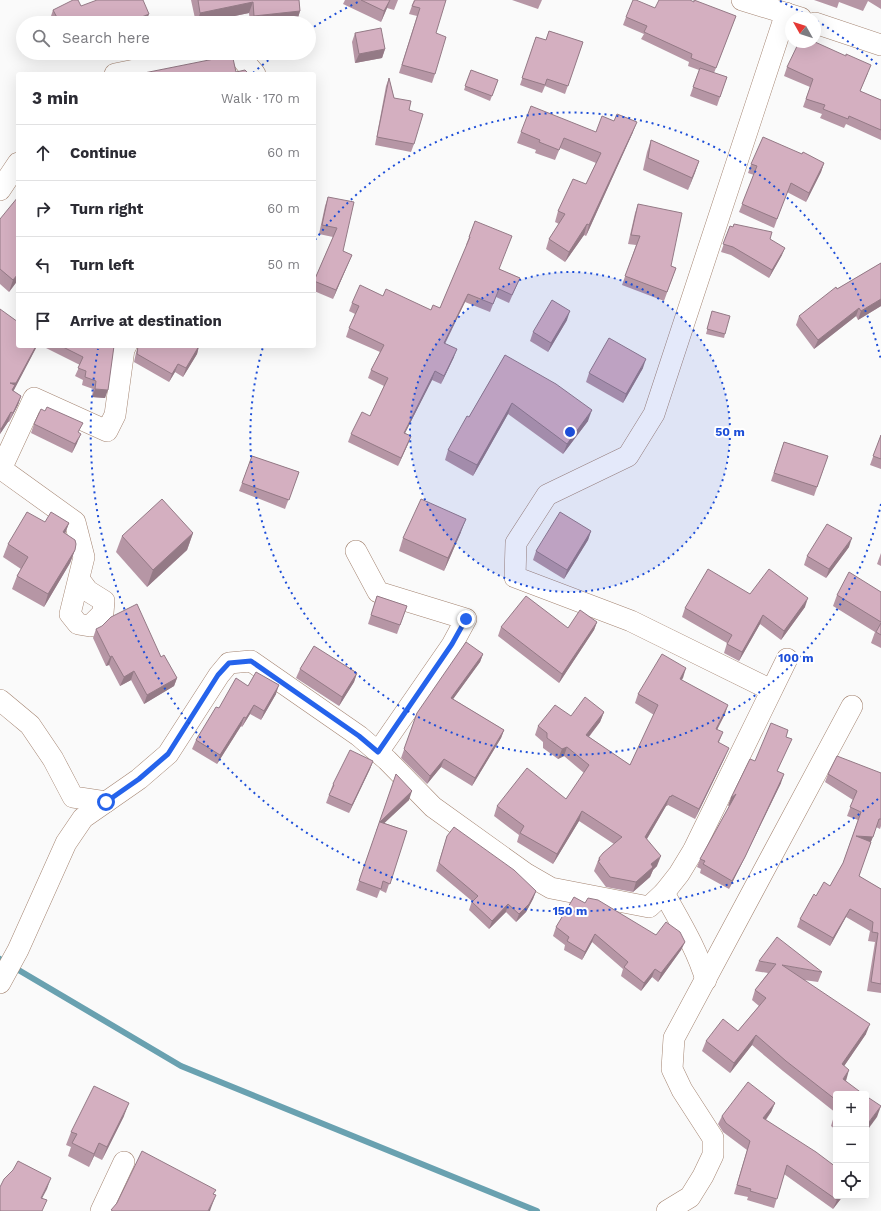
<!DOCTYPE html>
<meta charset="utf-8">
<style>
:root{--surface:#fff;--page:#f2f2f3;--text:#2b2b33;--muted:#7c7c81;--line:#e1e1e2}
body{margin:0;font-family:"Work Sans",sans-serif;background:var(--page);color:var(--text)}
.controls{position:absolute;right:12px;bottom:12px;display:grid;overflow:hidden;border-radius:4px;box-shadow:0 4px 16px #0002}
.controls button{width:36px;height:36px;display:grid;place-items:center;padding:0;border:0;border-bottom:1px solid var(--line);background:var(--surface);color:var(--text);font:20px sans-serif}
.compass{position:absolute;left:785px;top:12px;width:36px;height:36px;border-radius:50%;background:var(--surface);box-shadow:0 4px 16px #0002;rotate:309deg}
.stop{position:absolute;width:12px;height:12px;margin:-9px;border:3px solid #2563eb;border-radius:50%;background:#fff}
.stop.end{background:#2563eb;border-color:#fff;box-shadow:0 1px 4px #0008}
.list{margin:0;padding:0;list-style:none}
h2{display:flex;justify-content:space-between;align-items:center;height:52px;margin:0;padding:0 16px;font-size:17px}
h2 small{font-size:13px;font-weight:400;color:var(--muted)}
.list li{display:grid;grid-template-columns:26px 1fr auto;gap:12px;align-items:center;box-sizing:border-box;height:56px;padding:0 16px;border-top:1px solid var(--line)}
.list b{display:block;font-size:15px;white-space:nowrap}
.list em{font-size:13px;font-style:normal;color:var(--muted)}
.icon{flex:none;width:22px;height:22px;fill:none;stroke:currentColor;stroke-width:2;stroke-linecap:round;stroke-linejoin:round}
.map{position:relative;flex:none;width:881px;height:1211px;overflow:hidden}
.search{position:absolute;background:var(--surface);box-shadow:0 4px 16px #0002;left:16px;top:16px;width:300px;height:44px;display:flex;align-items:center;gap:10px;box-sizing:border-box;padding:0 14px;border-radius:22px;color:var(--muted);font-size:15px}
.panel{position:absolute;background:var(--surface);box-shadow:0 4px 16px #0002;left:16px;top:72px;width:300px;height:276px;border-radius:4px}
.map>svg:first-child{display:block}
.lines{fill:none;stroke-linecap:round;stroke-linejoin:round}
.stream{stroke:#69a1b0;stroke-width:6}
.minor-casing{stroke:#a48471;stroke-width:22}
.minor{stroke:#fff;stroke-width:21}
.wall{fill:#b696a5}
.shaded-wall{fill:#947a86}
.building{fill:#d4afc0;stroke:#947a86}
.route{stroke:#2563eb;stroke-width:5}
.ring{fill:none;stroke:#1d4ed8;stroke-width:2;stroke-dasharray:2 4}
.centre{fill:#1d4ed8;stroke:#fff;stroke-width:2}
.ring-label{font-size:12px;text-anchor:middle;font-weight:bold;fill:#1d4ed8;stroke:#fff;stroke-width:4;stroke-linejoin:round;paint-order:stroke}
</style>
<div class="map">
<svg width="881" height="1211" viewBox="0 0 881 1211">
<rect width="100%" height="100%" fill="#fafafa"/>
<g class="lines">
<!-- stream -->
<polyline class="stream" points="0,959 181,1066 537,1211"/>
<defs>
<g id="minor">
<polyline points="742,0 801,18"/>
<polyline points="815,23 881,45"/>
<polyline points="237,53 255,74"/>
<polyline points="115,74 219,53"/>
<polyline points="0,190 18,163"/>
<polyline points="0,468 75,522 84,557 70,614 78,624 90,626 103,613 104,601 88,591 79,579"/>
<polyline points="1,469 34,398 107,431 115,415 124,349 126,346"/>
<polyline points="356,551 378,592 466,619 452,645 378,752"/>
<polyline points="771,690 631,621 515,577 516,543 547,495 628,456 654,414 786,13"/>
<polyline points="0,700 30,725 53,759 73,797 106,802"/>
<path d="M664,893C680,922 697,949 706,980"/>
<polyline points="0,983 18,950 66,843 83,818 139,779 168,754 219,675 229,663 251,661 359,736 387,760 433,807 525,873 551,888 649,907 664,893 679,874 693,851 787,659"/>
<polyline points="101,1211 124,1162"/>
<polyline points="667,1211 690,1197 703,1176 713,1155 713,1138 682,1090 672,1069 674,1038 852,706"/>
</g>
</defs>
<!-- minor casing -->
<use href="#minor" class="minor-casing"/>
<!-- minor -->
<use href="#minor" class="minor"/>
</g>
<!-- wall -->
<g class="wall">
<polygon points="191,0 299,0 300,11 297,21 283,23 250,23 249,13 201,23 196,23"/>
<polygon points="345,0 398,0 394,10 387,8 381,22 343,4"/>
<polygon points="414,0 436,33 435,74 432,83 399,73 417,16 409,14"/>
<polygon points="512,0 542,0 538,9"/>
<polygon points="814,0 881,0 881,9 868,1 863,11 839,2 837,8"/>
<polygon points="694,2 736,16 714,73 727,77 717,106 690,96 699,70 688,66 689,62 641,39 644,34 623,25 626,17 655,8"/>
<polygon points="81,6 146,23 52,23 50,19 53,10"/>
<polygon points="549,31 583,42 565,94 545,86 542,93 520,85 536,37 546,40"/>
<polygon points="355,33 385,49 382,58 355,63 352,42"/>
<polygon points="67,53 76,53 69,57"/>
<polygon points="787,67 868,73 860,91 881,100 881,140 846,124 844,128 820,118 822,114 803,107 810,87 784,76"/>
<polygon points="471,70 498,80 490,101 464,90"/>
<polygon points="389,78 394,98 409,110 414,144 411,152 375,145 386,86"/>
<polygon points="521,132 633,132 586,236 584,235 565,262 546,249 549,239 559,224 555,222 558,211 586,184 596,163 560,148 555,160 535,153 536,150 517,143"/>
<polygon points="651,140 699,161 688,190 643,170 647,152"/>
<polygon points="802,154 824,163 821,172 806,202 787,192 774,228 739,212 754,175 748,173 751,164"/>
<polygon points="328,197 343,251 352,255 333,299 314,291 314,281 333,237 319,234 325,206"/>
<polygon points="638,204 671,266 676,268 664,301 622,285 636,245 628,244 635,213"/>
<polygon points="0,219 18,280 9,292 0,284"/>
<polygon points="475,221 499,269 520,278 509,303 496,297 490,312 465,302 445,344 454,357 441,384 432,380 405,433 411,436 408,444 398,466 348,442 351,434 370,416 384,386 368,378 371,370 380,352 346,337 349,328 355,314 349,311 352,303 383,296 431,310 440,308 467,245 466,245"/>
<polygon points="730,226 770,239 782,255 769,278 731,255 721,252"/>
<polygon points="881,263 881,306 858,320 856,316 814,349 796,325 799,316 837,289"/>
<polygon points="0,309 36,348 13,391 21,396 18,405 9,422 8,422 0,434"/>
<polygon points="712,311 725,334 724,338 706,334"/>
<polygon points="567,320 548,352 530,341 533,332"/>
<polygon points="42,346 114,346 105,398 92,397 93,389 82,385 83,380 75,376 80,365"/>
<polygon points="138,346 199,346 197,354 183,377 175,372 169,382 134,362 136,353"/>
<polygon points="505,355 588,421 563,454 508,414 473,476 445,460 448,450 469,417"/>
<polygon points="643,368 623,403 586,382 589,373"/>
<polygon points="34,424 79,433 77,443 72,453 31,433"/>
<polygon points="881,435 881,469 870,465"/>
<polygon points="784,442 828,456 814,496 771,481"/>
<polygon points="252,456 299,472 285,509 239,491"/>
<polygon points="45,522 69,523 65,534 75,550 70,563 44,607 12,589 17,576 21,569 3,557 8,544"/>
<polygon points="591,531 588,540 564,579 533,560 536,551"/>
<polygon points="461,532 444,571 399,551 403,538"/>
<polygon points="193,533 187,550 147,587 116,552 122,536"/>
<polygon points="849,547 826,578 804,565 807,556"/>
<polygon points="881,553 881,566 877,564"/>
<polygon points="881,592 881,648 871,643 875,632 833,606 837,595"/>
<polygon points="750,594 805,607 781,640 760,624 739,661 724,653 727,643 682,617 685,608"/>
<polygon points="377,596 407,606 397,634 368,624"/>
<polygon points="597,622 594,630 559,683 498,636 501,627 568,628"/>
<polygon points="96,629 161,657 177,678 174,686 144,704 131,680 120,686 109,665 106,666 93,638"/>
<polygon points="483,654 480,662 453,699 504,730 501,738 472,786 441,767 427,784 401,758 417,713"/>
<polygon points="686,668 681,680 725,714 717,730 719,743 725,757 695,819 668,805 667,806 666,806 647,839 657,866 653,870 650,877 633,892 606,887 594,871 599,858 614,844 579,821 553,864 517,842 519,835 494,816 497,806 566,799 584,773 564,756 558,759 543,748 543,742 535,735 538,726 571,716 604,712 600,722 589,737 630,765 654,715 635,703 638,694"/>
<polygon points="300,669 357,673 354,682 339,706 296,678"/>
<polygon points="248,686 276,694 261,720 250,714 242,727 241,726 217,764 192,749 196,740"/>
<polygon points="786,737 788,747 777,771 781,783 741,865 729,889 700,873 701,869 697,867 700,859 730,805 728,806 731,798 755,761"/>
<polygon points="373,761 370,769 349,813 326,803 333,784"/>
<polygon points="881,773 881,826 880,829 876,827 859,876 881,889 881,993 867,991 875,942 868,941 870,931 846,917 830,946 797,927 800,919 816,896 830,886 843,863 858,820 847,816 853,800 825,782 828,774"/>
<polygon points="396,774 409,800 384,823 407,831 386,893 380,890 377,898 356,890"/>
<polygon points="447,836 536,891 533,899 526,912 516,922 506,912 489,929 469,910 472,901 436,871"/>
<polygon points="585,903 656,935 685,942 681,950 658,982 652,977 641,991 621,976 623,969 592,942 582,960 564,950 565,945 553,936 556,927"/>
<polygon points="759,961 822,972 818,982 804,980 866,1034 844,1066 836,1094 836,1113 783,1071 752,1045 730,1073 702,1051 706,1041 738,1031 759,1006 752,1000 755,990 768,973 755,971"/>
<polygon points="775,1103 771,1112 766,1120 836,1196 843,1196 833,1209 784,1174 774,1208 747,1200 748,1197 734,1194 747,1150 723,1132 718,1124 722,1116"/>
<polygon points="836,1114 836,1130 831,1126 834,1116"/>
<polygon points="124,1116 102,1160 94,1156 89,1167 68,1156 71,1147 66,1145 71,1132"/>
</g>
<!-- shaded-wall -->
<g class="shaded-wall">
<polygon points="390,0 387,8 381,22 384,11"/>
<polygon points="253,2 249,13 201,23 197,23 200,13"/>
<polygon points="300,11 297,21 283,23 252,23 254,16"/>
<polygon points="149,14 146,23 127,23"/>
<polygon points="385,49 382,58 355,63 359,54"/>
<polygon points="70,53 76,53 69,57"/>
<polygon points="637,122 633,132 586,236 589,225"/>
<polygon points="699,161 695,173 688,190 692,178"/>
<polygon points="824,163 821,172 806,202 809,193"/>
<polygon points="587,224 584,235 565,262 569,252"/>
<polygon points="785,248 782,255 769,278 772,270"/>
<polygon points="352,255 348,264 333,299 336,290"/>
<polygon points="18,274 18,280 9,292 13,280"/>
<polygon points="468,294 465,302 441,351 444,343"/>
<polygon points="881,299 881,306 858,320 861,311"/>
<polygon points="859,308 856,316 814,349 818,340"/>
<polygon points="570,311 567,320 548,352 551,343"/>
<polygon points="36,346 37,346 36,348 13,392 10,383"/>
<polygon points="199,346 197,354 183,377 186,368"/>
<polygon points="457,349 454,357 441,384 444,376"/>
<polygon points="646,359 643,368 623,403 626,394"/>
<polygon points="178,364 175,372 169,382 172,374"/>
<polygon points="435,371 432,380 401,441 404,433"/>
<polygon points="95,389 108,390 105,398 92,397"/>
<polygon points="21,396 18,405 9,422 13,413"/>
<polygon points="512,403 508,414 473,476 477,465"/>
<polygon points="592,410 588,421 563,454 567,444"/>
<polygon points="11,412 8,422 0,434 1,429"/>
<polygon points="81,434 77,443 72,453 75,444"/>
<polygon points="411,436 408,444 398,466 401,458"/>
<polygon points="466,519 461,532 444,571 448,558"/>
<polygon points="69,523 64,536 63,532"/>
<polygon points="591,531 588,540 564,579 567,570"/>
<polygon points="193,533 187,550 147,587 153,570"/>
<polygon points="852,538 849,547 826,578 829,569"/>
<polygon points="75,550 70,563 44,607 48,594"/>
<polygon points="808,598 805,607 781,640 784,631"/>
<polygon points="763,615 760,624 739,661 742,652"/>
<polygon points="597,622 594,630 559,683 562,674"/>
<polygon points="483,654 480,662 448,706 451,698"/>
<polygon points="112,656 109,665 106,666 110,657"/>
<polygon points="686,668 683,678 676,689 680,679"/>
<polygon points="134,671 131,680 120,686 124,677"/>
<polygon points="357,673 354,682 339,706 342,697"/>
<polygon points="177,678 174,686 144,704 147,695"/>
<polygon points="279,685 276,694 261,720 264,711"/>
<polygon points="254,705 250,714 242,727 246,718"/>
<polygon points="728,705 725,714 712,739 716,729"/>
<polygon points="604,712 600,722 582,745 586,735"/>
<polygon points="244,717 241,726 217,764 220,755"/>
<polygon points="504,730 501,738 472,786 475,778"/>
<polygon points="723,732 719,742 714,752 718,742"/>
<polygon points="567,747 564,756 558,759 562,749"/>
<polygon points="729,748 725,757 695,819 699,809"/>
<polygon points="444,759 441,767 427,784 430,776"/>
<polygon points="373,761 370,769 349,813 352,805"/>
<polygon points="784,774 781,783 741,865 729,889 732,881"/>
<polygon points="412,791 409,800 376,831 380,822"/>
<polygon points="736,794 733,802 728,806 731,798"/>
<polygon points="670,796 666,806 642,847 645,837"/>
<polygon points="582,811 579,821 553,864 557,854"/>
<polygon points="856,836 873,837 869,846"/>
<polygon points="661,856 657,866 653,870 650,877 633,892 636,882 651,864"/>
<polygon points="536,891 533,899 526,912 516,922 519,914"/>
<polygon points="508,904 506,912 489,929 492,921"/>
<polygon points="850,909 846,917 830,946 833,938"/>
<polygon points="595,934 592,942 582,960 585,952"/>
<polygon points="685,942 681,950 658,982 661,973"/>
<polygon points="655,969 652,977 641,991 644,983"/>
<polygon points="870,1024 866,1034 838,1075 842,1064"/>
<polygon points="756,1035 752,1045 730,1073 734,1063"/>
<polygon points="849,1070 846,1081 839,1089 843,1079"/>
<polygon points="129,1103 124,1116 102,1160 107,1147"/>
<polygon points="775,1103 771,1112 760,1127 763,1118"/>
<polygon points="881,1106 877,1117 866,1132 866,1126"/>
<polygon points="99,1143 94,1156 89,1167 94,1154"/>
<polygon points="51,1178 47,1189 37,1208 41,1198"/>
<polygon points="216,1195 211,1208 210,1211 208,1211"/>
<polygon points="840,1196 843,1196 833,1209 837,1200"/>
</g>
<!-- building -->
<g class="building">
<polygon points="73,0 78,0 81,6 97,0 143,0 149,14 127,23 60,23 53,10"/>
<polygon points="198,0 299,0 300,11 254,16 253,2 200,13"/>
<polygon points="361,0 390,0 384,11"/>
<polygon points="415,0 446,0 436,33 446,37 435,74 402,65 420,8 412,6"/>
<polygon points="633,0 636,0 655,8 659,0 690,0 694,2 694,0 736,16 716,68 691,58 692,54 644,32 647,26 626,17"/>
<polygon points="381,28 385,49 359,54 355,33"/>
<polygon points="549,31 583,42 568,86 547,79 545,85 522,78 536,37 546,40"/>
<polygon points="799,42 815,42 846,56 846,54 871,65 860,91 881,100 881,130 849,116 848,119 823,109 825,105 806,99 813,79 787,67"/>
<polygon points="230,53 232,54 236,72 245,70 249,74 139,74 224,57"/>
<polygon points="700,68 727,77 720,97 693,87"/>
<polygon points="471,70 498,80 492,96 465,86"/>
<polygon points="389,78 394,98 411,101 409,110 423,114 414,144 377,137"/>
<polygon points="531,106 596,132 602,116 614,121 617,114 637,122 589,225 587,224 569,252 549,239 565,214 558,211 573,179 586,184 601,153 564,138 559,150 539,142 540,140 521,132"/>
<polygon points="763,137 802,154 803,152 824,163 809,193 791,183 777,219 742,204 757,166 751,164"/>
<polygon points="651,140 699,161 692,178 648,158"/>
<polygon points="18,197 18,274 13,280 0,269 0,219"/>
<polygon points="328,197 354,202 343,251 352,255 336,290 314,281 337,228 322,225"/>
<polygon points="638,204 682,213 671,266 676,268 667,292 625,276 640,236 631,235"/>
<polygon points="475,221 512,236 499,269 520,278 512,295 499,289 493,304 468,294 444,343 457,349 444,376 435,371 404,433 411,436 401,458 351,434 362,412 370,416 388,378 371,370 384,345 349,328 359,306 352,303 360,285 383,296 386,289 431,310 433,305 440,308 470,237 469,237"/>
<polygon points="734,224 772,232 770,239 785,248 772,270 733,247 723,244 730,226 733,227"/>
<polygon points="881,263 881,299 861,311 859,308 818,340 799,316 836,287 837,289"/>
<polygon points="552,300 570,311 551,343 533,332"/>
<polygon points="0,309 18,322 18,346 36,346 16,383 10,383 15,385 12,390 21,396 13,413 11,412 1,429 0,429"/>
<polygon points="712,311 730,316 725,334 707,329"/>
<polygon points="609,338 646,359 626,394 589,373"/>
<polygon points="61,346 114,346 108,390 95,389 96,381 85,377 86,371 78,368 83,357"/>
<polygon points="138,346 199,346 186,368 178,364 172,374 137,354"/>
<polygon points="505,355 556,384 592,410 567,444 512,403 477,465 448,450 467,416 469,417"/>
<polygon points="47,407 83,423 78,432 81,434 75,444 34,424 41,409 45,411"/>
<polygon points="881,435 881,459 873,456"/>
<polygon points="784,442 828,456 817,487 774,473"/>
<polygon points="252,456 299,472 289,500 242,483"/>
<polygon points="162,499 193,533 153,570 122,536"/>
<polygon points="421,499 466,519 448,558 403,538"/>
<polygon points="27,512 45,522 51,512 69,523 63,532 75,540 76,544 75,550 48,594 17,576 28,557 8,544"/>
<polygon points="560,512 591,531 567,570 536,551"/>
<polygon points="827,524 852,538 829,569 807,556"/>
<polygon points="708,569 750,594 769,569 808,598 784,631 763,615 742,652 727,644 732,635 685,608"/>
<polygon points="849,572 881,592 881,622 837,595"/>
<polygon points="377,596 407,606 400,625 371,615"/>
<polygon points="526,596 568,628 580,610 597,622 562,674 501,627"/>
<polygon points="137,604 161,657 164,655 177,678 147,695 134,671 124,677 112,656 110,657 96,629 102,626 111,617"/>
<polygon points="881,623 881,635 876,632"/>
<polygon points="466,642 483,654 451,698 504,730 475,778 444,759 430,776 404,749 417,713"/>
<polygon points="314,646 357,673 342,697 300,669"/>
<polygon points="662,654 686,668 680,679 728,705 716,729 723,732 718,742 729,748 699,809 672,795 671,797 670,796 645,837 661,856 651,864 653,867 636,882 610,877 598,861 600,860 599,858 603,853 622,837 582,811 557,854 520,833 524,826 497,806 527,768 566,799 589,765 567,747 562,749 547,738 547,733 538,726 555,705 571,716 585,697 604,712 586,735 630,765 658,705 638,694"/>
<polygon points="256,672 279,685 264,711 254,705 246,718 244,717 220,755 196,740 216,707 219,708 236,678 248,686"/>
<polygon points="771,723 788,730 786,737 792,739 777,771 784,774 745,857 732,881 703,864 705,861 700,859 736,794 731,798 750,759 755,761"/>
<polygon points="350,750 373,761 352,805 329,795 334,785 333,784"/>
<polygon points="837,756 881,773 881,819 879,819 873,837 856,836 871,842 859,876 881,889 881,984 871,982 878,933 872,932 873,922 850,909 833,938 800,919 814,894 816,896 824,882 830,886 843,863 861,812 850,807 857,791 828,774"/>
<polygon points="396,774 412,791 380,822 407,831 390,884 383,881 381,889 359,881"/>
<polygon points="454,827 514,870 536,891 529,904 519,914 508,904 492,921 472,902 478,896 439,863 447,836"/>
<polygon points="574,897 585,903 588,898 598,900 656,935 666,922 680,932 685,942 661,973 655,969 644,983 624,967 628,962 595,934 585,952 567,941 569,937 556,927"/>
<polygon points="777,937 822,972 782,965 870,1024 842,1064 849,1070 843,1079 863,1094 836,1094 836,1100 786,1061 756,1035 734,1063 706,1041 723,1019 738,1031 766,998 755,990 776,964 759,961"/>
<polygon points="748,1082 775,1103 763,1118 816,1152 836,1167 836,1196 840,1196 837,1200 787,1165 777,1199 750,1191 751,1189 737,1185 750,1141 726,1123 722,1116"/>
<polygon points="94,1086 129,1103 107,1147 99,1143 94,1154 72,1143 77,1134 71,1132"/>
<polygon points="866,1096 881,1106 866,1126"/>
<polygon points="142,1151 216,1190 213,1194 216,1195 208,1211 113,1211 111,1210 117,1203"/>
<polygon points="18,1161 51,1178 41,1198 47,1200 42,1211 0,1211 0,1187 4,1179 13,1170"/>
</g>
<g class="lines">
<!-- route -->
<polyline class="route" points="106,802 139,779 168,754 218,675 229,663 251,661 359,736 378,752 452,644 466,619"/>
</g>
<!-- distance rings -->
<circle cx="570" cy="432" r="160" fill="#1d4ed8" fill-opacity=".12"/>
<g class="ring">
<circle cx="570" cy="432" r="160"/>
<path d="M881 504A319 319 0 1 1 263 347M315 240A319 319 0 0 1 881 360"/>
<path d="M878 799A479 479 0 0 1 98 349M253 73A479 479 0 0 1 275 55M309 30A479 479 0 0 1 360 1M780 1A479 479 0 0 1 810 17M817 21A479 479 0 0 1 878 65"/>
</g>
<circle cx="570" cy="432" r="6" class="centre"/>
<g class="ring-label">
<text x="730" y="436">50 m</text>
<text x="796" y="662">100 m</text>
<text x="570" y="915">150 m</text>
</g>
</svg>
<div class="controls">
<button>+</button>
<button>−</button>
<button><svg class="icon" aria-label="locate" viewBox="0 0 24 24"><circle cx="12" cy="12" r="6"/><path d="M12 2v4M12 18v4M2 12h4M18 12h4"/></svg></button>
</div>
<svg class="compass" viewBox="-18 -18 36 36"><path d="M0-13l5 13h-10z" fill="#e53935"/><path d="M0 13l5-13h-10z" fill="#7c7c81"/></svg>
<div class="stop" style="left:106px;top:802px"></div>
<div class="stop end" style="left:466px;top:619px"></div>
<div class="search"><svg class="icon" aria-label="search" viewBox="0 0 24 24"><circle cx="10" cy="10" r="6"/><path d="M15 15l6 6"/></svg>Search here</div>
<section class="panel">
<h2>3 min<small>Walk · 170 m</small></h2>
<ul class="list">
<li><svg class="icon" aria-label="ahead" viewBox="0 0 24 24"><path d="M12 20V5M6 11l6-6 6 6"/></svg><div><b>Continue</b></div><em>60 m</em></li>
<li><svg class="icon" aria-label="right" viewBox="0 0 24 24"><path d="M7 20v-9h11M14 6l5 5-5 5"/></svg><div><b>Turn right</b></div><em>60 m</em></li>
<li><svg class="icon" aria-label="left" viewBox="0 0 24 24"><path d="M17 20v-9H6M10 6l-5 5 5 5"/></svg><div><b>Turn left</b></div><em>50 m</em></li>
<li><svg class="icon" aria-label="arrive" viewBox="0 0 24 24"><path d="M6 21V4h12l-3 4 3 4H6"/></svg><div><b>Arrive at destination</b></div></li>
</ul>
</section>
</div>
